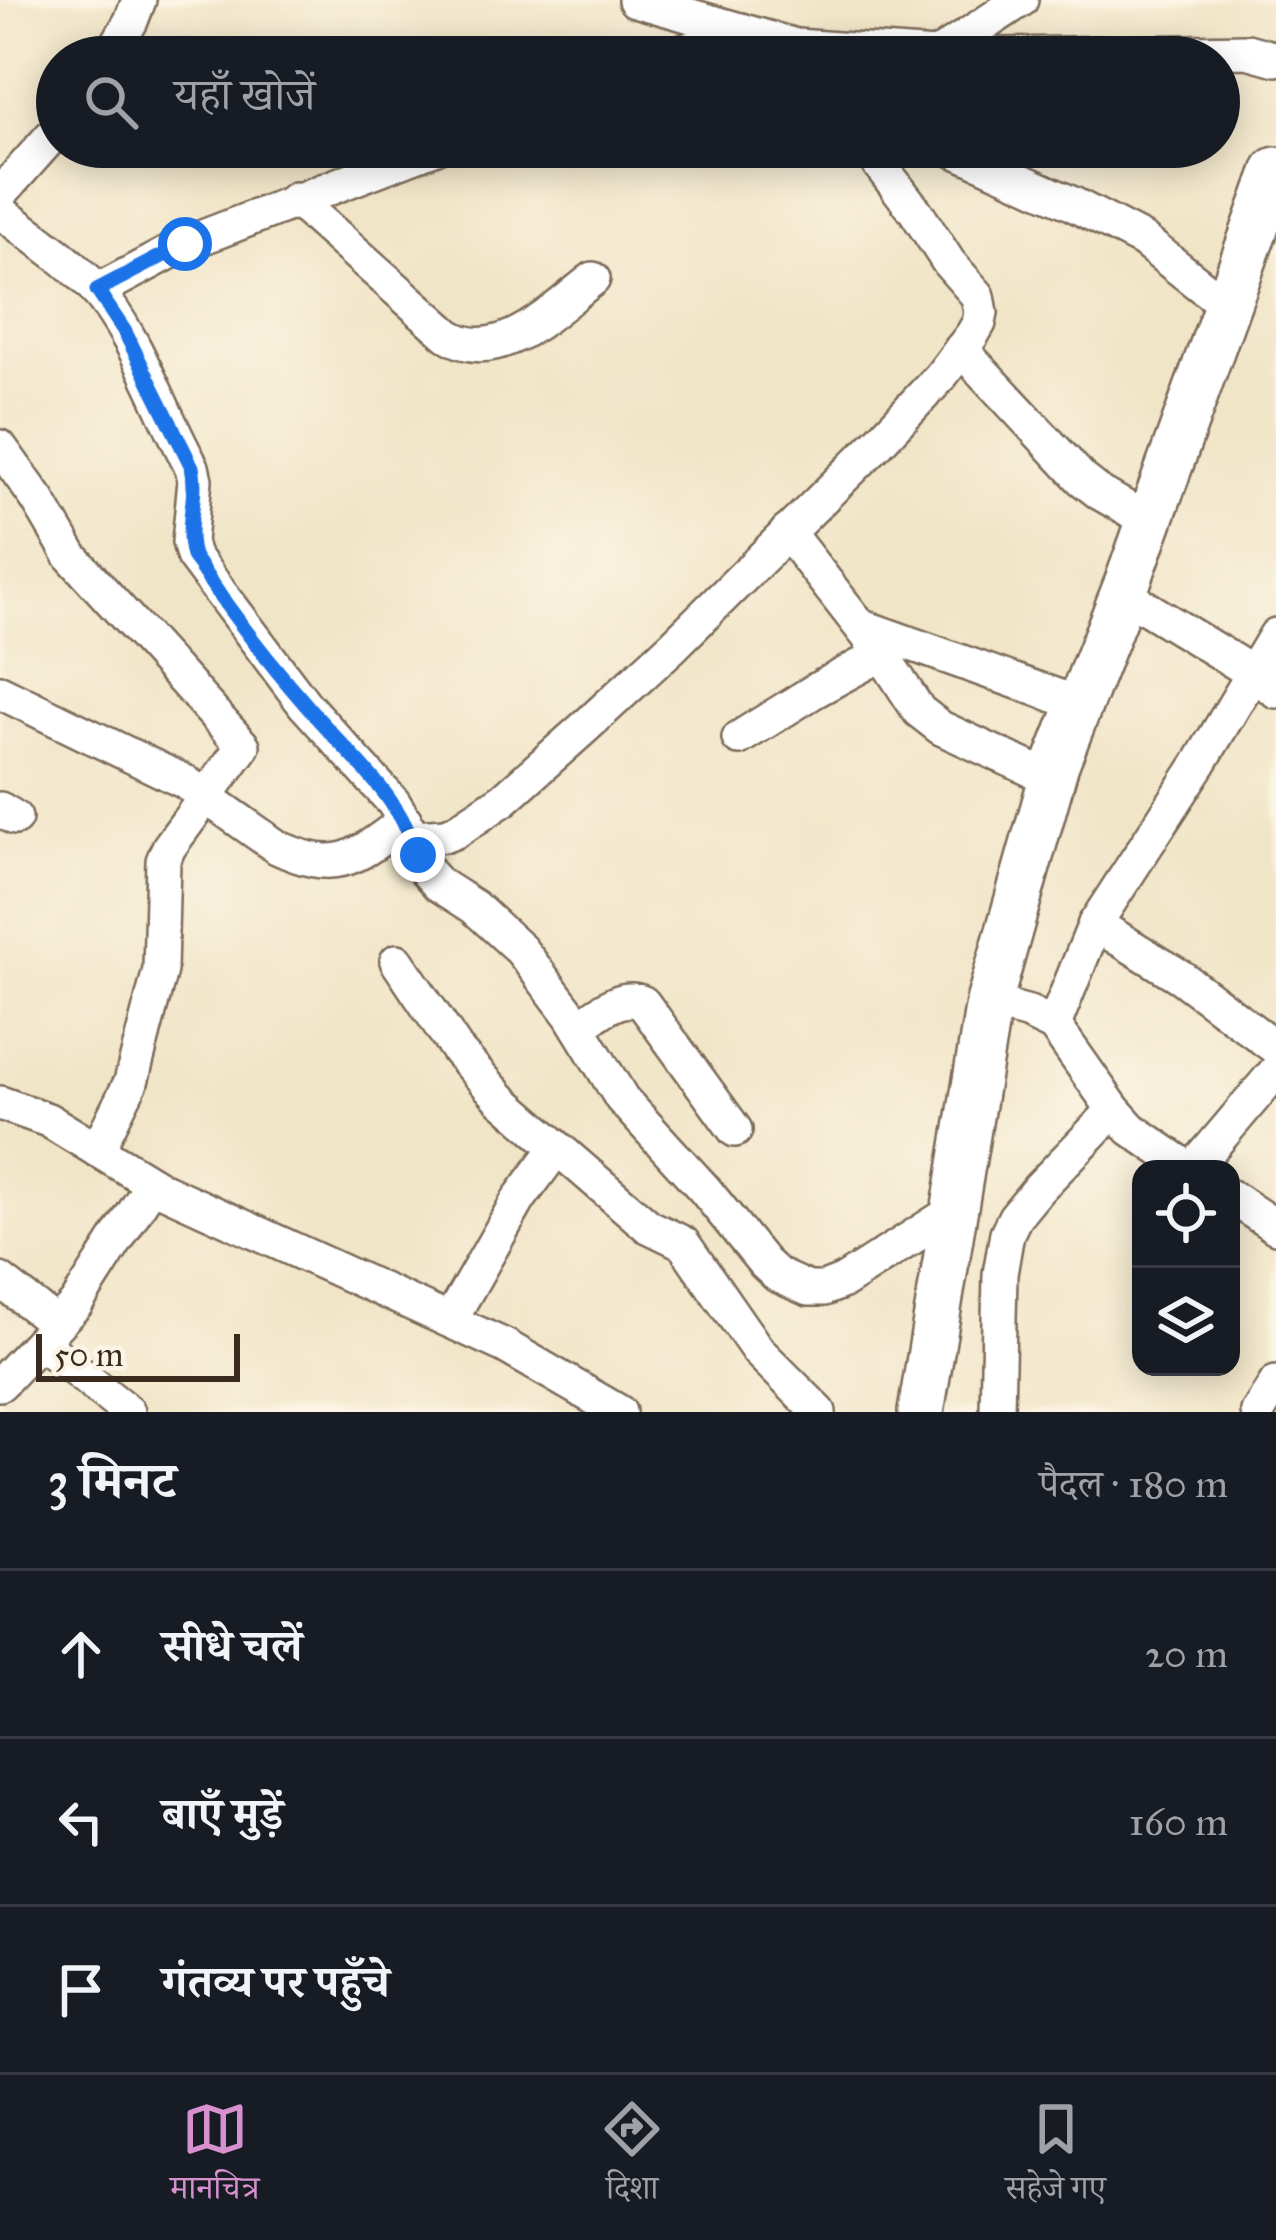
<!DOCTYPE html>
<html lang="hi">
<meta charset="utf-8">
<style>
:root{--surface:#171b24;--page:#20242c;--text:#f1f3f6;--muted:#9ea1a6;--line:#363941;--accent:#d690ce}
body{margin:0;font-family:"IM FELL Great Primer","Noto Serif Devanagari",serif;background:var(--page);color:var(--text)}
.controls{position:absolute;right:36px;bottom:36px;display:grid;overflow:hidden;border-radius:24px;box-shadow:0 6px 30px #0003}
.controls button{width:108px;height:108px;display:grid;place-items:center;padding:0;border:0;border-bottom:3px solid var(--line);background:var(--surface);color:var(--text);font:60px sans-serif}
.scale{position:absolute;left:36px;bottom:30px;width:204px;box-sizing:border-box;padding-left:12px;border:6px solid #3b2a1e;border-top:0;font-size:33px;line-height:42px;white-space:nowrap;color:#3b2a1e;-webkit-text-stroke:9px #fcf5e5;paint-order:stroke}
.stop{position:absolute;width:36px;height:36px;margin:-27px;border:9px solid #1a73e8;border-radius:50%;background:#fff}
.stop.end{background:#1a73e8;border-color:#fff;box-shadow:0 3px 12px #0008}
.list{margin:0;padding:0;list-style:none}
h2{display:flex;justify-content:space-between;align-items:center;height:156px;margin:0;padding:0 48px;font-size:51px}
h2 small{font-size:39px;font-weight:400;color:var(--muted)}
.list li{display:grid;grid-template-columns:78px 1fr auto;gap:36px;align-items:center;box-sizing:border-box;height:168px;padding:0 48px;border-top:3px solid var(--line)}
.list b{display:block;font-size:45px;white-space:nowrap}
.list em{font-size:39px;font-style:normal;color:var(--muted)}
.icon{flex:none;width:66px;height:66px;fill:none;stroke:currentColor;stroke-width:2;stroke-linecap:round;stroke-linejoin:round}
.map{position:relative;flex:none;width:1276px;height:1412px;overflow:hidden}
.search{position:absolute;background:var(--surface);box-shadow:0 6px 30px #0003;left:36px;right:36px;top:36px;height:132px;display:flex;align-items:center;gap:30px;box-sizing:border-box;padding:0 42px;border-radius:66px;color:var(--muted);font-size:45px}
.sheet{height:660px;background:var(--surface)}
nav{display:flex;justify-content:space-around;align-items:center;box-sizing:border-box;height:168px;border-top:3px solid var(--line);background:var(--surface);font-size:33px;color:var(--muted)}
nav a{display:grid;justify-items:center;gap:6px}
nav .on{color:var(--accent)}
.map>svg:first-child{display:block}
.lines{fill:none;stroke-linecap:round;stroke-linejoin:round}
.street-casing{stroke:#7b6b59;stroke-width:38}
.secondary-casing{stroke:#7b6b59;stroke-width:50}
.street{stroke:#fff;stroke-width:33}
.secondary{stroke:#fff;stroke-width:45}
.route{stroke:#1a73e8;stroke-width:15}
</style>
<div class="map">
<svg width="1276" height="1412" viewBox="0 0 1276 1412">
<rect width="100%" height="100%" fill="#fcf5e5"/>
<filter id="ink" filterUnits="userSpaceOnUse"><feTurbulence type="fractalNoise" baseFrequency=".00833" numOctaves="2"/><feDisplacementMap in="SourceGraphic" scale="24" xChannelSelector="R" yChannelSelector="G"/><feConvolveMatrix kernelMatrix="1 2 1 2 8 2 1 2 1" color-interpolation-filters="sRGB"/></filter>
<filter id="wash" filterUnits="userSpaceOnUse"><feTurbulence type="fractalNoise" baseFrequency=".004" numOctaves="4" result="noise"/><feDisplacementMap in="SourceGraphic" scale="48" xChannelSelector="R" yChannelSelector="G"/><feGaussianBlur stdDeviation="2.7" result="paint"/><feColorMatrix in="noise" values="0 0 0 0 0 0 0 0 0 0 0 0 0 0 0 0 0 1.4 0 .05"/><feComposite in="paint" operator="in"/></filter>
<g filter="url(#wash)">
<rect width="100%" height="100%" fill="#f1e5c7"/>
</g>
<g filter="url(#ink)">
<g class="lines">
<defs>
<g id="street">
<polyline points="635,0 796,46 936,56 1021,0"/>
<polyline points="937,56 1247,51 1276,59"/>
<polyline points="110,57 131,21 139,0"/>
<polyline points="669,57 741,30"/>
<polyline points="947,147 1071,203 1143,240 1227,306"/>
<polyline points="0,194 57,130"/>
<path d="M295,199L448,335C498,368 555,308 593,279"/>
<path d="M0,211C31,236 67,258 94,287C137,336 160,410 192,467L195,480L189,542L193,556L305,705L393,802L405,821L427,872L438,884L474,907L521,950L571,1016L622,1099L705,1190L764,1263L777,1275L808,1289H824L844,1281L955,1210"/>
<polyline points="97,291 185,244 436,147"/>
<polyline points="961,349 1082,479 1100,493 1149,521"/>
<polyline points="0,447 38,500 71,556 243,746 169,847 163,861 160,970 131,1082 97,1150"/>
<polyline points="787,532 882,654 919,711 941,728 1052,779"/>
<polyline points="1122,593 1253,673 1276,691"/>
<polyline points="861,626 1079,704"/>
<path d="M0,692L185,782L277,847C339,876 356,857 405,821"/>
<polyline points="739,738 816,690 882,654"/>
<polyline points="0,809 15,818"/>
<polyline points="413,837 446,835 456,831 504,799 585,727 673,646 878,443 940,377 972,335 979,323 981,313 978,296 949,263 916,212 866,147"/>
<polyline points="1095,924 1181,977 1276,1048"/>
<polyline points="397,961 457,1050 501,1099 648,1226 683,1243 758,1351 819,1412"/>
<polyline points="989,1002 1029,1013 1054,1025 1114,1110 1131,1129 1189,1169"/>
<polyline points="1054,1025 1095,924 1199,764 1276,635"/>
<path d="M578,1027C597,1015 620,992 643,1003L735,1130"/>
<polyline points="0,1103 48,1120 163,1190 505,1346 619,1412"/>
<polyline points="1193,1169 1276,1071"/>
<polyline points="1231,1197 1276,1227"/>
<polyline points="0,1280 57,1324"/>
<polyline points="450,1320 519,1199 556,1149"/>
<polyline points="40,1342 128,1412"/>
<polyline points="0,1384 76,1304 152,1184"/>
<polyline points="997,1412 1000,1274 1007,1233 1015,1217 1038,1189 1114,1110"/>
<polyline points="1258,1412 1276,1383"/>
</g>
<polyline id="secondary" points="921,1412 989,1002 1056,764 1127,584 1276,170"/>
</defs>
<!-- street casing -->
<use href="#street" class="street-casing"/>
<!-- secondary casing -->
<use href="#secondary" class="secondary-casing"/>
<!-- street -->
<use href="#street" class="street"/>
<!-- secondary -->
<use href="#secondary" class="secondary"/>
</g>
</g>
<g class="lines" filter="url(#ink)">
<!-- route -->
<path class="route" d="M185,244L97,290L125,332L192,467C199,496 184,526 193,556C227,608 266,659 307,706C347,754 399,794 418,855"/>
</g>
</svg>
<div class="controls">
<button><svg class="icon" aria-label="locate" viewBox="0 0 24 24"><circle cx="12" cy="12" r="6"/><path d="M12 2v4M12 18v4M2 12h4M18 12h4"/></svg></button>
<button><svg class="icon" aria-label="layers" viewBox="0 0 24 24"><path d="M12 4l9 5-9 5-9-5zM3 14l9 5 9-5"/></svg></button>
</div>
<div class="scale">50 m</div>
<div class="stop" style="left:185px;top:244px"></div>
<div class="stop end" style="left:418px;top:855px"></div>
<div class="search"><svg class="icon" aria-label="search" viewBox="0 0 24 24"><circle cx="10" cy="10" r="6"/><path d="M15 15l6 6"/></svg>यहाँ खोजें</div>
</div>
<section class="sheet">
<h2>3 मिनट<small>पैदल · 180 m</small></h2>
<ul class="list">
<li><svg class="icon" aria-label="ahead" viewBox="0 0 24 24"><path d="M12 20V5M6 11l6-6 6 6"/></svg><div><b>सीधे चलें</b></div><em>20 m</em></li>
<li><svg class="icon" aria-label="left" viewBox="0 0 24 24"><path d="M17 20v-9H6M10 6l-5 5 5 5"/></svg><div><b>बाएँ मुड़ें</b></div><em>160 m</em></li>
<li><svg class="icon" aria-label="arrive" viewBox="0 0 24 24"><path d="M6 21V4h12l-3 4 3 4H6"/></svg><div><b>गंतव्य पर पहुँचे</b></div></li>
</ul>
</section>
<nav>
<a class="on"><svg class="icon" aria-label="map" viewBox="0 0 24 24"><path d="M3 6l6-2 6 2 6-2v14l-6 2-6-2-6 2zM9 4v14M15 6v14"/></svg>मानचित्र</a>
<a><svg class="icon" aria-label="directions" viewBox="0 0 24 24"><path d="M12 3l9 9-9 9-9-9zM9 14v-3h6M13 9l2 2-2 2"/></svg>दिशा</a>
<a><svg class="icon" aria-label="saved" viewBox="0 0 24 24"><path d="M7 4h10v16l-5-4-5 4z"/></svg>सहेजे गए</a>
</nav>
